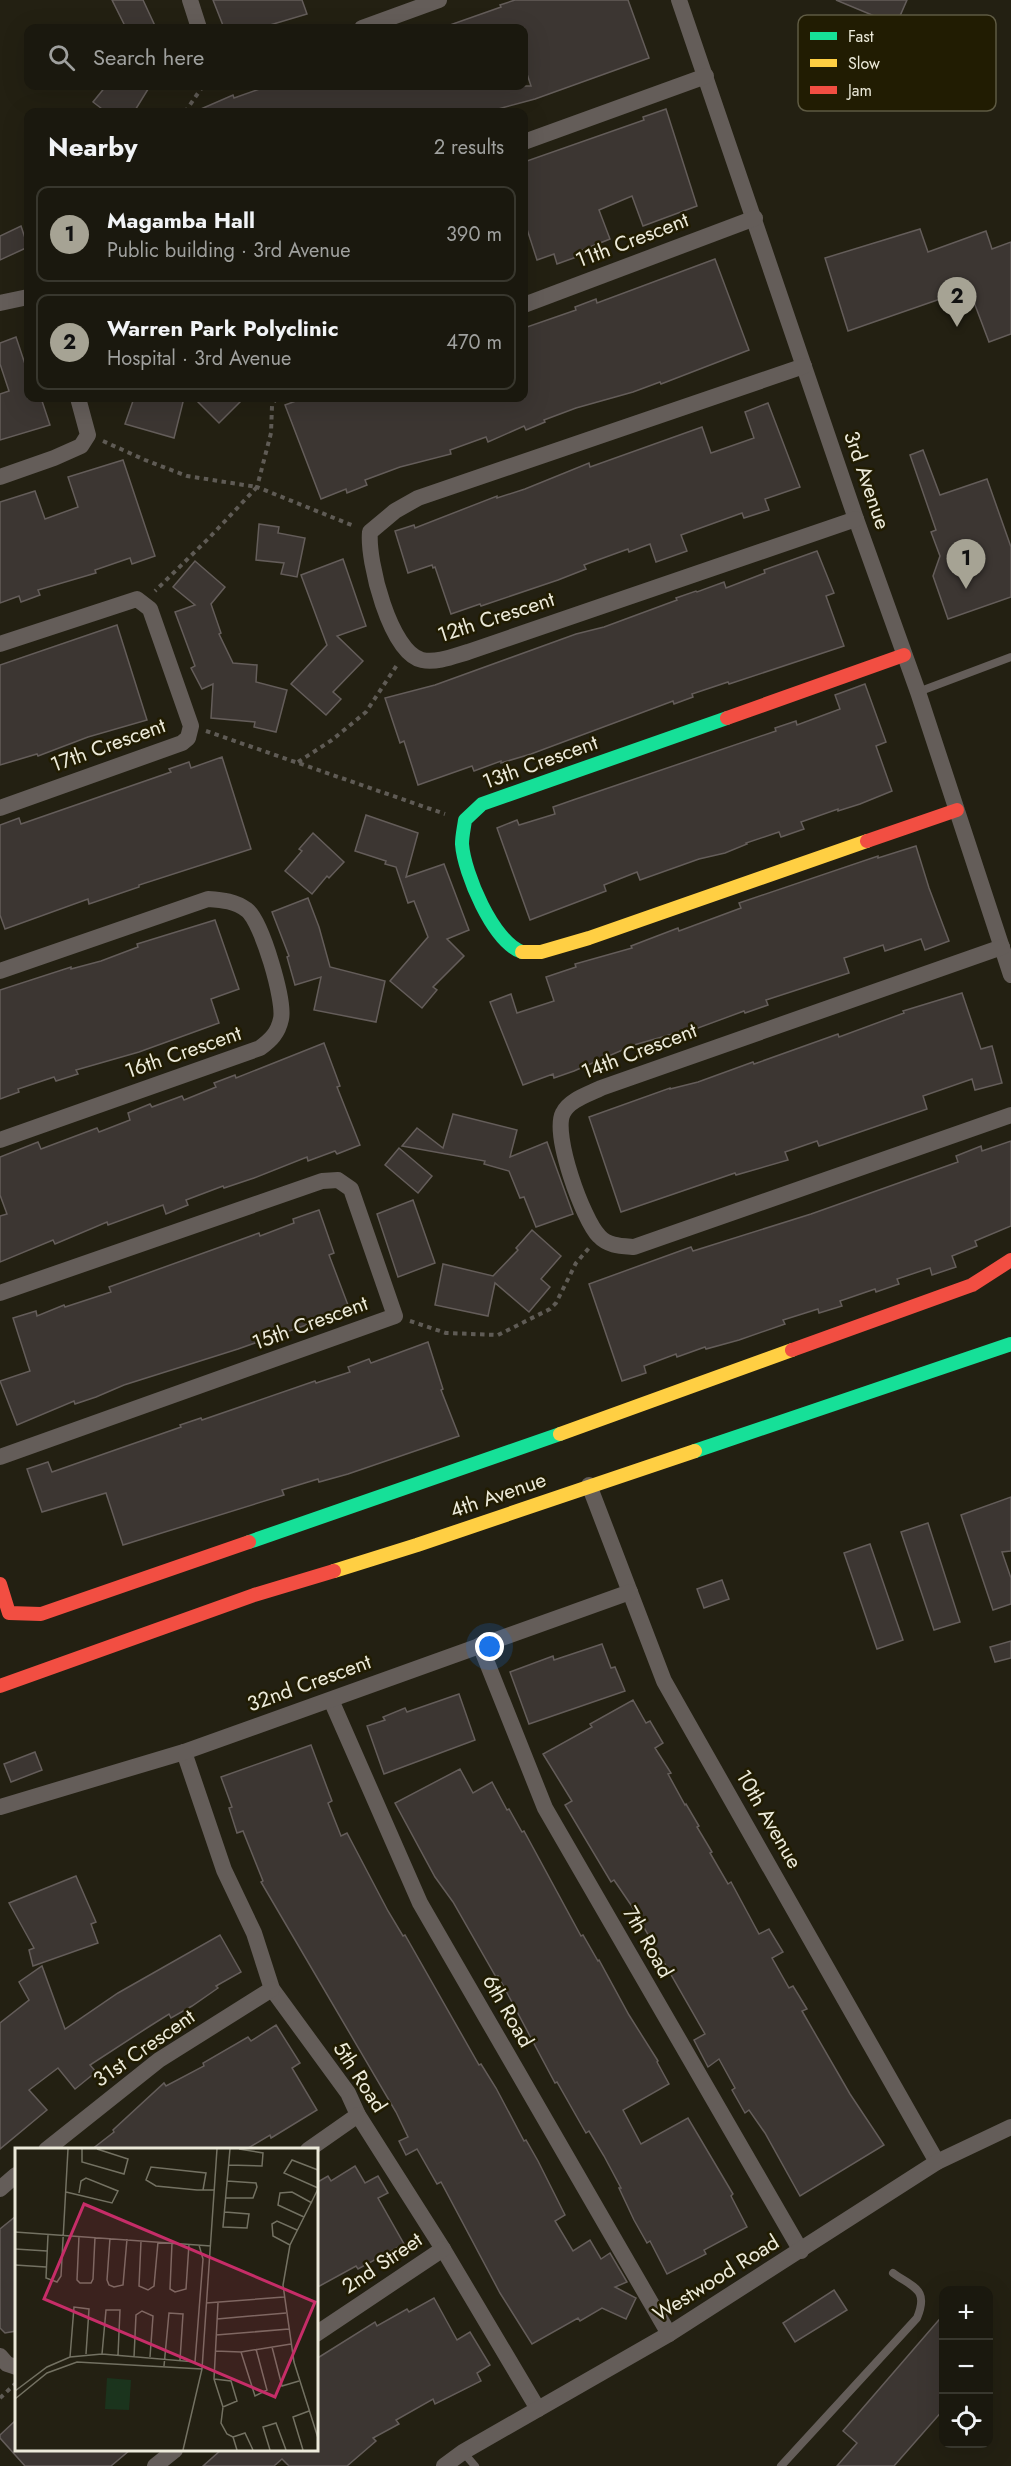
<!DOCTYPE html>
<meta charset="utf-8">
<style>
:root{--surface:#1a180e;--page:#232117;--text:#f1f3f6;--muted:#9fa09e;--line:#38372e;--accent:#a6a394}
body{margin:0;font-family:Jost,sans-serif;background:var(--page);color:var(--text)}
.controls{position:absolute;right:18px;bottom:18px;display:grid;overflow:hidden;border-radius:12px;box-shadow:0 6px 24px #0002}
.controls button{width:54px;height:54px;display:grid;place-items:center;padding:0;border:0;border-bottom:2px solid var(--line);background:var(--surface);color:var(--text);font:30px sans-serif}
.you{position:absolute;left:490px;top:1647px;width:21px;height:21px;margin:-15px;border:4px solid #fff;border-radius:50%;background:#1a73e8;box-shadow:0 0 0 9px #1a73e833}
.badge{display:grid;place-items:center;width:39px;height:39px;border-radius:50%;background:var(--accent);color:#111;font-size:20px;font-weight:700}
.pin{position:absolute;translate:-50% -50px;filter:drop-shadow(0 2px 3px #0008)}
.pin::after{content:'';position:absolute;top:32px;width:21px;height:18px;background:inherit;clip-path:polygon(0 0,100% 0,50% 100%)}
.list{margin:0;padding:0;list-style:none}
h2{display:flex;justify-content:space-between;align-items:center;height:78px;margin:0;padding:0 24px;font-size:26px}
h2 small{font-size:20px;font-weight:400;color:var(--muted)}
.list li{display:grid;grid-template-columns:39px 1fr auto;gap:18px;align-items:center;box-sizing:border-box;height:96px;margin:0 12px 12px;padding:0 12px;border:2px solid var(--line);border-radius:12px}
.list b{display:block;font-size:22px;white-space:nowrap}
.list p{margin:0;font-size:20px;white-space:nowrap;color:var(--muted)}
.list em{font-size:20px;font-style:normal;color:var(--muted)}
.icon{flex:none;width:33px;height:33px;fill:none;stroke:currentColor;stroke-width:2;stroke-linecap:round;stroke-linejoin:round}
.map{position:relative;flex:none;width:1011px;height:2466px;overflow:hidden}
.search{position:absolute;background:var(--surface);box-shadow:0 6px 24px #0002;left:24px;top:24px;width:504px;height:66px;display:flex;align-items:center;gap:15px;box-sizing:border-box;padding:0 21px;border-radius:12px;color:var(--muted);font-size:22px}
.panel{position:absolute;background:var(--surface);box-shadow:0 6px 24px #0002;left:24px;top:108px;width:504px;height:294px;border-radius:12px}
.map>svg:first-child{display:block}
.building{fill:#3c3632;stroke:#645d5a;stroke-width:1.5}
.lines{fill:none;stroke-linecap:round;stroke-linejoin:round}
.path{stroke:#5f5b55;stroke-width:4;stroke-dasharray:4.5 4.5;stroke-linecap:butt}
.lane{stroke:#645d59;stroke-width:8}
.street{stroke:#645d59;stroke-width:16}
.fast{stroke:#16e098;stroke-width:14}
.slow{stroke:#ffcf43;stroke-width:14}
.jam{stroke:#f24e42;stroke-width:14}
.labels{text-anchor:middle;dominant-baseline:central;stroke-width:5;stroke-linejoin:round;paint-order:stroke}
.street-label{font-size:21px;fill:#eceada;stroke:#211c02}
.inset-road{fill:none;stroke:#737162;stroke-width:1.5}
.view{fill:#c62d68;fill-opacity:0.15;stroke:#c62d68;stroke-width:3}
.inset-edge{fill:none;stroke:#eceada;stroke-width:3}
.key{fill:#211c02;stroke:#5e5a43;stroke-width:1.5}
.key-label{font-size:16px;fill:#eceada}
</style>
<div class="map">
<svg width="1011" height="2466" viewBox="0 0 1011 2466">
<rect width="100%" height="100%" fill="#232012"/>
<!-- building -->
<g class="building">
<polygon points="112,0 143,0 156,28 126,28"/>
<polygon points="213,0 302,0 307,14 260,28 224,28"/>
<polygon points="515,0 628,0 649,58 535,99 487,112 194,112 233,95 234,98 268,86 531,86 524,65 524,28 447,28 447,26 501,7 500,5"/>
<polygon points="836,0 907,0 896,25"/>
<polygon points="106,86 150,86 134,112 106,112 93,102"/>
<polygon points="666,109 697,206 643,226 632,196 599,210 610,239 580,251 582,255 557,264 554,254 537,260 524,220 524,162 644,120 643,117"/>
<polygon points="21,226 28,247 0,260 0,236"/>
<polygon points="920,229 928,252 986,231 992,249 1011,242 1011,334 989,342 969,289 848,331 825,258"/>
<polygon points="715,259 749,350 661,384 660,382 633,392 576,408 544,420 545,422 526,430 524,426 488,442 486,437 450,450 451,454 400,467 365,480 367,485 347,493 346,489 321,499 285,405 304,398 524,398 524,328 576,310 575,307 596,299 597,303"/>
<polygon points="16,337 28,373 28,398 41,398 50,425 0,440 0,394 9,391 0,364 0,343"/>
<polygon points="134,398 184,398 174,438 125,424"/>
<polygon points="194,398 244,398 219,423"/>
<polygon points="768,403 800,487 765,499 769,510 744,518 742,513 681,535 687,551 656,562 650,544 629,552 628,549 584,565 586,569 558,580 481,606 480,604 451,614 435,567 433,568 432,565 408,573 395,531 414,525 415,528 497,496 497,498 525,489 589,463 590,467 702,427 711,453 754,438 745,412"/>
<polygon points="923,450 940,495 987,479 1011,547 1011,597 948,619 933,576 940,556 931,532 936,530 910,455"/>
<polygon points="123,460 155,556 132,564 130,558 95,570 96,573 38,590 40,595 21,602 19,596 0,603 0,502 35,491 45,519 78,507 68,477"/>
<polygon points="259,524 279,527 278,533 305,538 297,577 281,574 284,563 256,560"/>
<polygon points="817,551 834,593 826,596 844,646 729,684 728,682 692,694 693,697 674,704 673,701 531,754 501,763 501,761 474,771 472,766 418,785 404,741 400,743 385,698 435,685 576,634 604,627 677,600 676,598 696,591 697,592 724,582 726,588 765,573 764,570"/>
<polygon points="343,559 366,626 337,636 363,661 333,692 341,699 326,715 291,684 327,645 301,575"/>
<polygon points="195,561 225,587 211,604 221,633 219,634 233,663 257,665 256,682 287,690 276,732 254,727 255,722 211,718 213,684 202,689 191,668 195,666 175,612 195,605 173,587"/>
<polygon points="117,625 147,720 88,737 38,756 37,754 0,765 0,665"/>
<polygon points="865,684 886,742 876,746 892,791 860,804 838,811 838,809 801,822 804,829 781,837 779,832 746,843 747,844 725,853 699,859 640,880 637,872 604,885 606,891 530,920 497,828 517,820 519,825 555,814 553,807 573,800 776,731 775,728 796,721 797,725 840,709 835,695"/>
<polygon points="222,757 251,849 139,885 139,887 89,904 88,899 5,929 0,915 0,825 19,818 21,824 171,772 169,769 189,762 191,768"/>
<polygon points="366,815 418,833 406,877 444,864 469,930 447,939 464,956 433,987 437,990 422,1008 390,981 428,937 414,901 408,903 396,867 385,864 386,861 355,851"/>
<polygon points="313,833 344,862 329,878 327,876 312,894 285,871 302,851 299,849"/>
<polygon points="916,846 929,888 949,941 925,950 921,939 885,951 883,945 844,958 849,973 766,1000 768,1005 745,1013 744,1011 690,1031 690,1029 634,1045 574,1071 554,1078 553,1074 523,1085 490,1002 511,994 517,1013 554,1001 546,977 576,967 575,964 632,948 631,946 657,936 678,928 679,931 741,908 739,903 878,856 878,858"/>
<polygon points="308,898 319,927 330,967 385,981 376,1022 314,1010 321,977 295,985 287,957 289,956 272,912"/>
<polygon points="215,920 239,989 211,999 219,1023 139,1052 76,1070 78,1074 56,1081 54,1077 18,1089 19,1092 0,1099 0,990 71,967 71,969 101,961 138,947 137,944"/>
<polygon points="962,993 981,1049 992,1046 1002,1083 975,1090 972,1079 923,1096 927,1109 819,1146 817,1141 785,1152 788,1160 736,1175 735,1173 621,1212 589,1117 670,1088 670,1089 698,1082 753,1062 754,1064 838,1034 839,1037 904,1013 903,1011"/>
<polygon points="324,1043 340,1086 337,1087 360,1145 337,1154 335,1151 308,1161 307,1157 254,1178 224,1188 223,1186 186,1200 188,1205 166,1214 163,1205 108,1225 107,1222 55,1244 53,1240 0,1262 0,1216 7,1214 0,1195 0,1157 38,1142 41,1149 97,1128 99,1132 130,1120 128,1113 150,1104 152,1107 182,1096 184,1100 216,1087 214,1083 235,1075 236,1078"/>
<polygon points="453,1114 517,1130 510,1157 547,1142 573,1214 536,1227 524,1197 520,1198 509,1171 484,1164 485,1161 402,1146 417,1128 443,1148"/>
<polygon points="1011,1141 1011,1226 975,1241 977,1246 952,1256 956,1267 932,1275 930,1268 897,1279 899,1284 876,1292 875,1289 840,1301 842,1306 819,1313 818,1309 783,1320 785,1324 739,1340 706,1349 705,1347 677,1357 676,1354 644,1366 646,1373 622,1381 589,1284 691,1247 693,1251 811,1214 958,1162 956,1156 981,1146 982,1151"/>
<polygon points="399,1148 432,1176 418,1193 385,1165"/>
<polygon points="413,1200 435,1263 398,1277 377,1214"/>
<polygon points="319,1210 334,1253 329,1255 351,1313 328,1322 326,1318 238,1349 124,1385 96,1397 75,1404 74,1401 17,1425 0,1381 30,1371 13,1318 36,1311 37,1316 64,1305 65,1307 111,1292 109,1287 259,1233 260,1236 294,1223 293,1219"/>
<polygon points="532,1230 561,1256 541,1279 550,1287 529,1312 495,1283 488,1316 435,1305 443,1264 493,1276 518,1250 516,1248"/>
<polygon points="428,1342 443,1389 441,1390 459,1436 348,1474 319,1482 318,1479 282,1490 284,1495 123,1545 106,1493 42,1512 27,1469 48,1462 52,1472 181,1427 180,1425 201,1418 202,1420 315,1381 316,1383 350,1372 348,1367 369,1359 371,1363"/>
<polygon points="1011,1497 1011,1551 1002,1552 1011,1578 1011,1604 993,1610 961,1515"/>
<polygon points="928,1523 960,1622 934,1630 901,1532"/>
<polygon points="870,1544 903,1640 877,1649 844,1553"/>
<polygon points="722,1580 729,1599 704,1608 697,1589"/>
<polygon points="1011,1641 1011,1658 995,1662 990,1647"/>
<polygon points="602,1644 611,1668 615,1667 625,1691 529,1724 510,1672 553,1656 554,1660"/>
<polygon points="459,1694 475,1740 384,1774 367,1726 385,1720 383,1717 405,1708 407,1712"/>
<polygon points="633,1700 646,1723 650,1721 663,1743 655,1748 671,1773 668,1774 685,1805 686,1804 699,1826 697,1827 712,1852 710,1853 728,1884 731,1882 759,1934 769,1929 783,1952 772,1958 789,1988 793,1986 807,2009 802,2011 850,2094 884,2145 800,2196 765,2133 749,2110 745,2113 732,2090 735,2088 719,2059 708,2067 694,2040 705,2034 631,1905 614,1880 611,1882 565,1805 572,1801 543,1754 592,1727 590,1724"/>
<polygon points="311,1745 332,1801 328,1803 341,1836 347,1833 388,1911 403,1936 405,1935 479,2065 481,2064 496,2088 524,2141 526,2140 538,2161 565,2215 555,2221 573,2251 590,2240 601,2259 610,2253 627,2282 615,2287 636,2298 626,2319 602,2308 580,2321 578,2318 532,2344 500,2293 441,2182 437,2184 417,2149 406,2155 399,2141 408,2137 396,2112 261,1882 263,1881 243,1831 237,1833 229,1808 232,1807 221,1777"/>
<polygon points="35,1752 42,1770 11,1782 4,1764"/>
<polygon points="460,1769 473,1793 492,1782 507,1810 509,1809 522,1832 524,1831 581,1936 583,1935 598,1961 599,1960 629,2015 658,2061 657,2062 669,2084 623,2110 641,2144 688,2118 733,2194 731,2196 747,2227 704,2250 706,2254 667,2274 650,2241 647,2243 634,2220 619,2188 621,2188 604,2156 589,2131 586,2133 557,2082 555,2083 498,1976 496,1977 453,1902 435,1877 395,1803"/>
<polygon points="76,1876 96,1922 91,1924 98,1943 33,1966 29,1950 34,1948 9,1903"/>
<polygon points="220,1935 241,1972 216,1986 218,1988 192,2006 171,2018 169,2014 150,2026 90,2065 96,2072 75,2089 58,2068 29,2090 47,2110 0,2149 0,2023 29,2000 19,1982 42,1966 65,2029 118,1993"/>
<polygon points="276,2025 300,2063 292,2068 317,2110 271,2138 270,2135 245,2150 91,2150 114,2132 113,2130 164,2083 166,2086 204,2066 203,2063 248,2037 251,2041"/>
<polygon points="355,2166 365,2183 378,2176 388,2193 378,2198 404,2244 358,2269 356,2266 316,2288 316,2183 328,2176 331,2181"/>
<polygon points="16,2216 16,2331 5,2333 0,2328 0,2229"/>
<polygon points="834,2290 847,2310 795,2342 783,2323"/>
<polygon points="434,2298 457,2340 470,2332 490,2365 477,2373 481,2381 435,2404 433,2399 396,2420 399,2424 373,2438 376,2441 347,2466 289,2466 282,2459 274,2466 203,2466 221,2450 316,2450 316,2359 375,2322 377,2326 407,2309 409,2312"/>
<polygon points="944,2314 944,2409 894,2466 837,2466 857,2443 843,2431"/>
<polygon points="16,2420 16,2450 130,2450 111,2466 25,2466 0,2438 0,2435"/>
</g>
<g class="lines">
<!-- path -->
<g class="path">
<polyline points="185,112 203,86"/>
<polyline points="276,398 272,406 271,433 257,487 354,526"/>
<polyline points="103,441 145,460 187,476 257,487 210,537 155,591"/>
<polyline points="206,731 445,814"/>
<polyline points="298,762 332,740 366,712 397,665"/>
<polyline points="410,1321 446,1333 498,1335 550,1309 556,1303 576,1263 589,1248"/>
<polyline points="0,2398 15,2384"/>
</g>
<!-- lane -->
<g class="lane">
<polyline points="918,692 1011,657"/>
<polyline points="463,2452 475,2466"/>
<path d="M781,2466L917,2318C929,2289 914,2288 893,2273"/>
</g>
<!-- street -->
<g class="street">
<polyline points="190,0 199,28"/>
<polyline points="679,0 856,519 918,692 1011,975"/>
<polyline points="362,28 439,0"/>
<polyline points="524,142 706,76"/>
<polyline points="0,303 28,297"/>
<polyline points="524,305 755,218"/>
<path d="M804,366L418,498L395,511L370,532C367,560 390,653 422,660C437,663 454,656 468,652L856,519"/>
<polyline points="0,477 54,458 81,446 88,435 78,398"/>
<polyline points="0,644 137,599 150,609 191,726 188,738 182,743 0,808"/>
<path d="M1002,947L601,1088C589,1094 569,1100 563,1113C552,1134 583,1220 599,1236C608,1246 621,1246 634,1247L1011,1115"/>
<path d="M0,971L208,899C223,900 235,901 247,910C262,922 285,1001 281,1019C278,1033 271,1040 260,1048L0,1140"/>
<polyline points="0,1293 322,1181 338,1180 351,1189 395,1316 0,1457"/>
<polyline points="589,1485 664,1681 937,2162"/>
<polyline points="480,1645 545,1808 801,2251"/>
<polyline points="331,1700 420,1903 669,2334"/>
<polyline points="184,1752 224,1870 254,1933 272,1989 348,2093 358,2115 443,2249 538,2409"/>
<polyline points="0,1807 184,1752 630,1592"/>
<polyline points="46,2150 159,2060 272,1989"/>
<polyline points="308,2150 358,2115"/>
<polyline points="0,2189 16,2175"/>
<polyline points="316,2334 443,2249"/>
<polyline points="0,2356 7,2364 16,2367"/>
<polyline points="155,2466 175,2450"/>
<polyline points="444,2466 463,2452 669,2334 937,2162 1011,2127"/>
</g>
<!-- fast -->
<g class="fast">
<path d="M522,952C493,942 464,873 462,844C462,836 464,828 465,820L482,804L727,718"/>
<polyline points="695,1451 1011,1344"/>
<polyline points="249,1542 560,1434"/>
</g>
<!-- slow -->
<g class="slow">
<polyline points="522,952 541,952 589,938 867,841"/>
<polyline points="560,1434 792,1350"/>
<polyline points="334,1571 417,1545 695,1451"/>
</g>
<!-- jam -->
<g class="jam">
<polyline points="727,718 904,655"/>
<polyline points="867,841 957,810"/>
<polyline points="792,1350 972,1285 1011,1260"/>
<polyline points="0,1584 9,1613 41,1614 249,1542"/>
<polyline points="0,1686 254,1595 334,1571"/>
</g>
</g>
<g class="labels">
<!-- street labels -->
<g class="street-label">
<text transform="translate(632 240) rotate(-21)">11th Crescent</text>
<text transform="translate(867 480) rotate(71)">3rd Avenue</text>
<text transform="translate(496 617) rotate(-18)">12th Crescent</text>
<text transform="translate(108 745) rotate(-20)">17th Crescent</text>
<text transform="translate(540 762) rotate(-20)">13th Crescent</text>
<text transform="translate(639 1051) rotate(-21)">14th Crescent</text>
<text transform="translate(183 1052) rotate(-19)">16th Crescent</text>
<text transform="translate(310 1323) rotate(-20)">15th Crescent</text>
<text transform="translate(498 1495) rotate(-19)">4th Avenue</text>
<text transform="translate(309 1683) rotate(-20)">32nd Crescent</text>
<text transform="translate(769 1819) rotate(60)">10th Avenue</text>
<text transform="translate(648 1942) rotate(60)">7th Road</text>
<text transform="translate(508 2011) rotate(60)">6th Road</text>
<text transform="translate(144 2048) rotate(-35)">31st Crescent</text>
<text transform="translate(360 2077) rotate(57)">5th Road</text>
<text transform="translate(382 2263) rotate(-34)">2nd Street</text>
<text transform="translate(716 2278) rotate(-32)">Westwood Road</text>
</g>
</g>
<!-- overview -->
<g transform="translate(15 2148)">
<rect width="303" height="303" fill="#232012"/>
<path d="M92,230L116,232L114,262L90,261Z" fill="#1b341d"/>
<path class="inset-road" d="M67,1V14L109,26L113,11L82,1M214,17L247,18L248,5L224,1M303,22L277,12L269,25L303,40M303,41L275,97L268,137L279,214L303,290M188,42L191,25L136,19L131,32L141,38L182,42H199M51,44L97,55L103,43L71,30L66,33L64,45M211,50H238L242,39L241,35L212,33M210,64L234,66L232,80L208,79L215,1M289,69L263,57L265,45L277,44L297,55M0,84L196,98M33,87L31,130L42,134L46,128L53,1M64,88L62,132L65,135H76L78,131L80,89M95,90L92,132L94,137L99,139L108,137L112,91M126,93L124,138L133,142L139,138L143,94M157,95L155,141L160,144L171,141L174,96M275,97L258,88L257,76L262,73L282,82M0,101L32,103M0,117L31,119M191,155L269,149M202,171L271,165M201,187L274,181M257,199L267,238L284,233M200,203L226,204L276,196M226,204L240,248L252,242L241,201M87,206L91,162H105L103,207M55,209L59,159L74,161L71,206M119,209L121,167L127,163L138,168L135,209M149,218L154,165L168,166L165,212M199,231L216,233L222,253L208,259L199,231L203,155M0,243L32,219L55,209L87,206L180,214L188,111L184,97M0,251L32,225L62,214L187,221M208,259L206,275L212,286L218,289M168,302L187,221L202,1M222,302L218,289L230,285L238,302M255,302L248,279L261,275L271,302M288,302L278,269L294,263"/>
<path class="view" d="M69,56L300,154L260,249L29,151Z"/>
<rect width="303" height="303" class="inset-edge"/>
</g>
<!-- legend -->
<rect x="798" y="15" width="198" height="96" rx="9" class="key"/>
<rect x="810" y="32" width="27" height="8" fill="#16e098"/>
<rect x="810" y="59" width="27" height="8" fill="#ffcf43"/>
<rect x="810" y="86" width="27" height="8" fill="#f24e42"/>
<g class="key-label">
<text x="848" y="42">Fast</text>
<text x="848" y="69">Slow</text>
<text x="848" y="96">Jam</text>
</g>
</svg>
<div class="controls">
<button>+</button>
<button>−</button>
<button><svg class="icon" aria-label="locate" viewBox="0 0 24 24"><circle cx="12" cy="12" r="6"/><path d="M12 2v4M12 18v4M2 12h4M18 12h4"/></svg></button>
</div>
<div class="you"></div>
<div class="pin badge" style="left:966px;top:589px">1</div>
<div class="pin badge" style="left:957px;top:327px">2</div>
<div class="search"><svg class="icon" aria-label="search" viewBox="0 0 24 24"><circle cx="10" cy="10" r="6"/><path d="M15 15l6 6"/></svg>Search here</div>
<section class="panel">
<h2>Nearby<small>2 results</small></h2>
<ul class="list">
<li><span class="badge">1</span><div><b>Magamba Hall</b><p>Public building · 3rd Avenue</p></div><em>390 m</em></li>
<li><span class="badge">2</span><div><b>Warren Park Polyclinic</b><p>Hospital · 3rd Avenue</p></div><em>470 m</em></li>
</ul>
</section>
</div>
